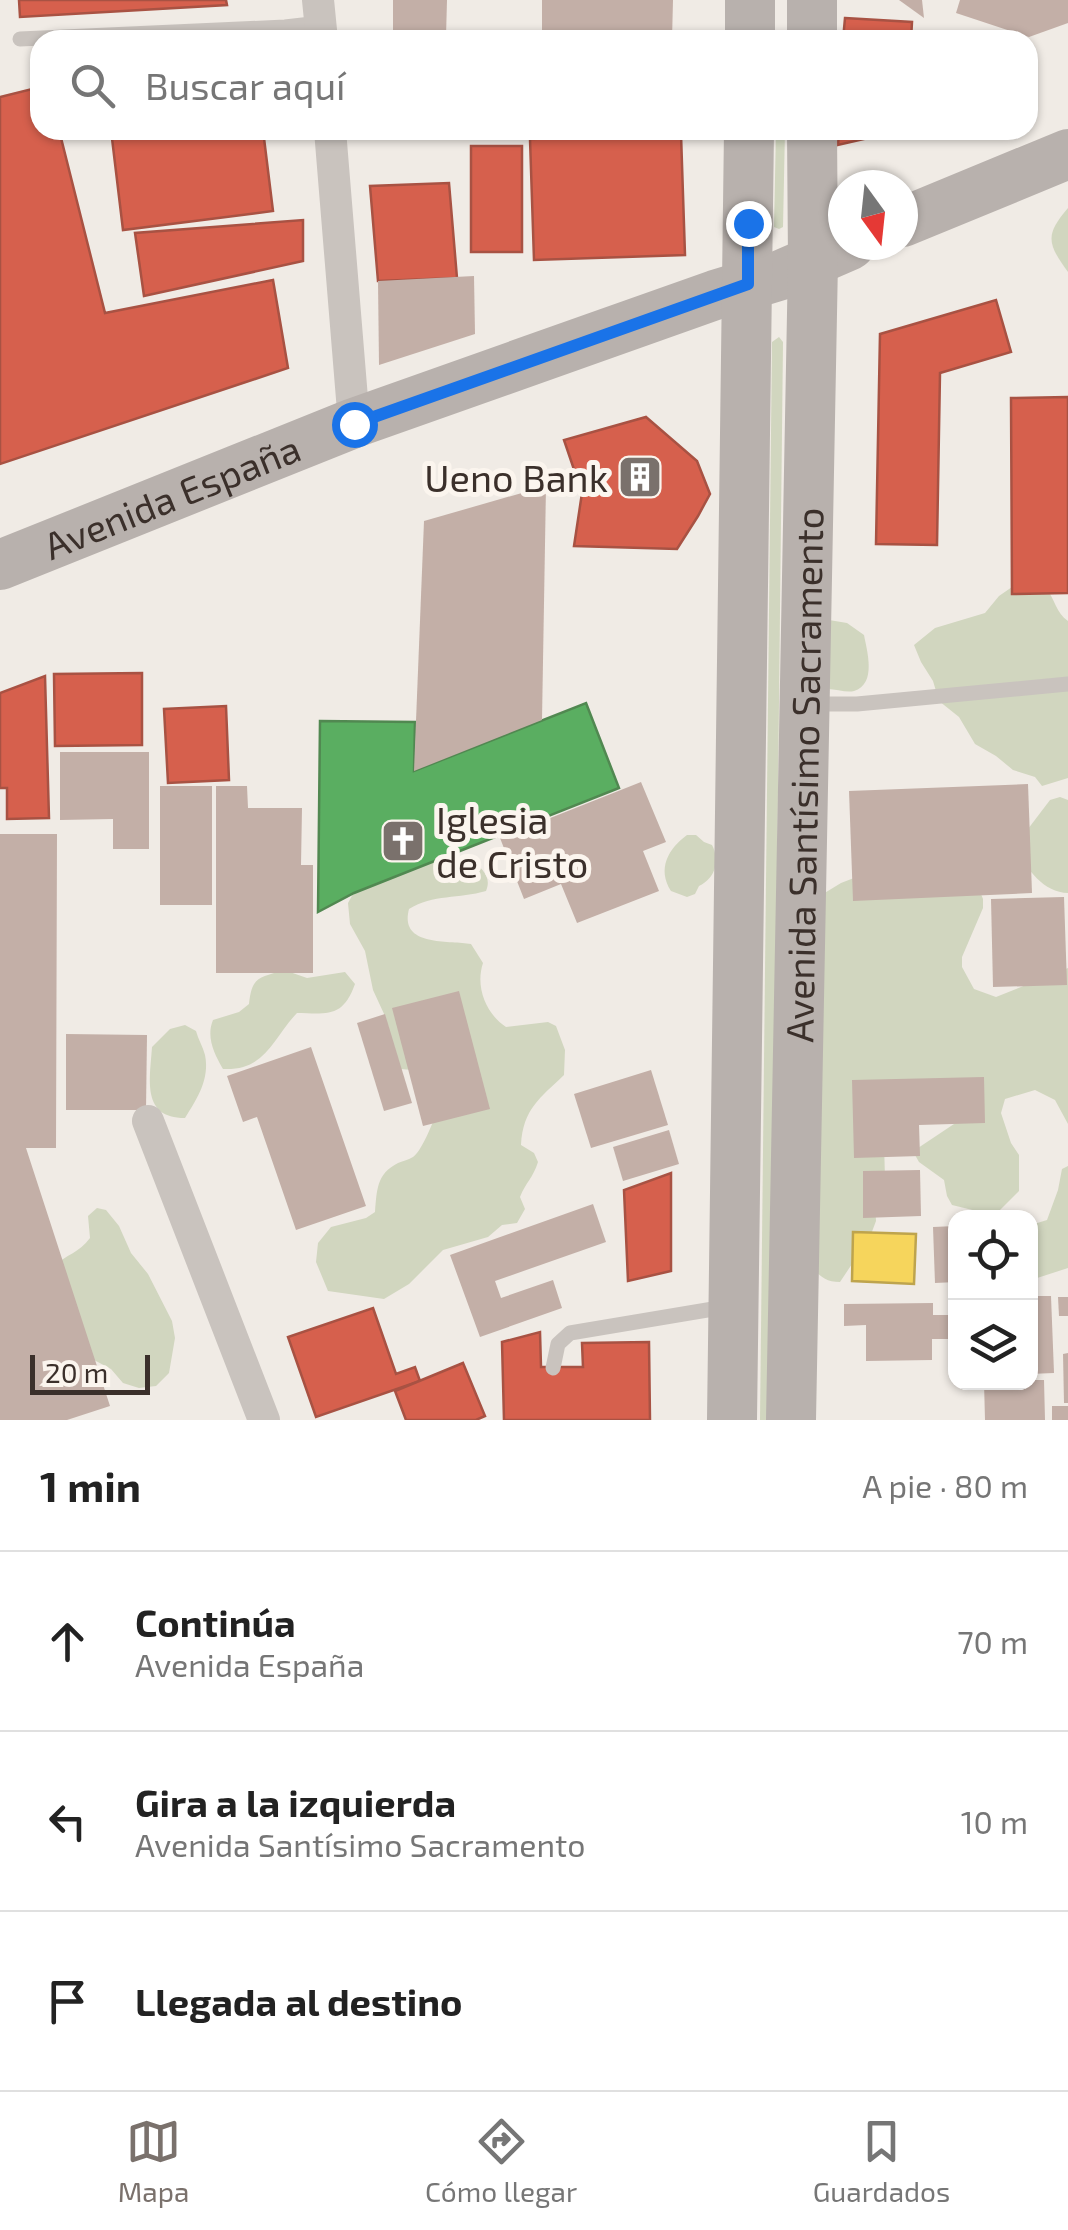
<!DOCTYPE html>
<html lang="es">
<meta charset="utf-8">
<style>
:root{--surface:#fff;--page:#f6f6f6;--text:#222;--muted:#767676;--line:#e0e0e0;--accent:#7a716c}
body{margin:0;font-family:"Exo 2",sans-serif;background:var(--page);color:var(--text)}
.controls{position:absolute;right:30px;bottom:30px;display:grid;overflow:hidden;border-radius:20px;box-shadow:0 2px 8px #0004}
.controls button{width:90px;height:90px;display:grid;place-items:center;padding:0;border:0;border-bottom:2px solid var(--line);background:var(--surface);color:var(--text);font:50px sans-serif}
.compass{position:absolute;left:828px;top:170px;width:90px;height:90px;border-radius:50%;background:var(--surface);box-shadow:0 2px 8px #0004;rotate:165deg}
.scale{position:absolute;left:30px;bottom:25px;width:120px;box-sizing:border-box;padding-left:10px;border:5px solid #3b302b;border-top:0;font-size:28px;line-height:35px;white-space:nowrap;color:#3b302b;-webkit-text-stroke:8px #fbf5ee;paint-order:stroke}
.stop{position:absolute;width:30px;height:30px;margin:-22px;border:8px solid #1a73e8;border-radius:50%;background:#fff}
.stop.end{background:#1a73e8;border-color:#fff;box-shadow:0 2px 10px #0008}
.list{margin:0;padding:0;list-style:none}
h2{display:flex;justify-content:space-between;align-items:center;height:130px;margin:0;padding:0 40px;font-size:42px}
h2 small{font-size:32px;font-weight:400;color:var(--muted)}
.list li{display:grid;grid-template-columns:65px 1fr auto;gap:30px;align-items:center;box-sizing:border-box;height:180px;padding:0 40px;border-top:2px solid var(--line)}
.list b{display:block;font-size:38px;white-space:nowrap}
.list p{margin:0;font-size:32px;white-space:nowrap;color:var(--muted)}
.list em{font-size:32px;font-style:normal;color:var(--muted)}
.icon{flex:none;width:55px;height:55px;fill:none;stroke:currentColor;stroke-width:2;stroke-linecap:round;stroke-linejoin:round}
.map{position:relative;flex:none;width:1068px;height:1420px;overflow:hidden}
.search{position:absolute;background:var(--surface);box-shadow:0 2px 8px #0004;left:30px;right:30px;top:30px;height:110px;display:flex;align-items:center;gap:25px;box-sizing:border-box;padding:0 35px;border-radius:30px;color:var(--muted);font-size:38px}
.sheet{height:670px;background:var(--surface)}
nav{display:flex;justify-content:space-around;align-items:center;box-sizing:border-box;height:140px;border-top:2px solid var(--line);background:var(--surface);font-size:28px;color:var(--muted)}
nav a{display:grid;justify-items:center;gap:5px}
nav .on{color:var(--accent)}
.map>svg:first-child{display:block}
.green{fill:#d1d6bf}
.homes{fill:#f6d55c;stroke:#bea44d;stroke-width:2.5}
.shops{fill:#d6604d;stroke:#a85243;stroke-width:2.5}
.public{fill:#5aae61;stroke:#518851;stroke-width:2.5}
.building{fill:#c3afa7}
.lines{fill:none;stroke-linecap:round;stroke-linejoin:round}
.lane{stroke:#c9c3be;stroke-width:15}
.street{stroke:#c9c3be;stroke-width:32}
.primary{stroke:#b8b1ad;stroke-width:50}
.route{stroke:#1a73e8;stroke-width:12}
.labels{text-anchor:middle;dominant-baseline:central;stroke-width:10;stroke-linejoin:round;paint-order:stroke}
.poi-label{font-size:38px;fill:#3b302b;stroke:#fbf5ee;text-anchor:end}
.street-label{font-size:38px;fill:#3b302b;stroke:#fbf5ee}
</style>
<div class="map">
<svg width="1068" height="1420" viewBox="0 0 1068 1420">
<rect width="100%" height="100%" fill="#f0ebe5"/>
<!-- green -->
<g class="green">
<polygon points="776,130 785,130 783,227 779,229 774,227"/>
<path d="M1068,208V272C1047,243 1045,235 1068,208Z"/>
<polygon points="779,337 783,342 771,1420 760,1420 772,342"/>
<path d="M1012,587L1046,588C1055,599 1056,613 1068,621V778L1042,786L1035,777L1013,770L996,756L975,744L959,717L939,701L933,681L921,662L914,645L935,628L985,613L999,596Z"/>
<path d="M829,620L847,623L864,635C867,651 877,684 854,691C847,693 836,689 828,689Z"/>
<path d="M1060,797L1068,800V893C1043,893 1025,867 1015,846L1050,800Z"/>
<path d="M687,835H696L704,842L712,845C720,860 716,878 699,886L695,894L687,897L671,891C657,869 668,849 687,835Z"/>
<path d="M426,856L447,866L476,863C485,872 491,879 486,891C459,899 433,894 409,909C399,947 448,940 471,944L483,963C475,987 486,1014 506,1027L548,1022L556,1026L565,1050L564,1075C540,1098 523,1109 521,1145L534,1153L538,1162C533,1178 526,1182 520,1197L525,1209L517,1223L502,1225L488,1237L443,1250L409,1284L384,1299L328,1291L316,1262L318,1243L331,1227L366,1218L375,1212C377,1191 376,1174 398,1163C402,1161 408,1160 413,1157C421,1152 433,1123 436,1113L412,1070L401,1069L385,1016L373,990L365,951L350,924L348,903L363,876Z"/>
<path d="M877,869L977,884L983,899V908L962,957V967L974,989L996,997L1068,968V1124L1055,1100L1035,1090L1005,1099L1001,1113L1011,1143L1019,1155V1191L1000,1210L989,1214L952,1205L947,1196L944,1180L919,1162L915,1155L918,1148L963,1118L967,1086L884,1142L885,1179L875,1201L876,1221L870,1237L840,1282C824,1282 819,1275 809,1264L818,897L841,883Z"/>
<path d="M284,970L307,978L345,972L355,984C343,1017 329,1014 297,1013C273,1038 266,1071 223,1069C214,1053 206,1037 213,1020L239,1012L249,1004C252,975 260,978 284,970Z"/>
<path d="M185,1025L196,1031C198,1039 203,1047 205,1055C210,1079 197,1099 185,1118C141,1118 150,1079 152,1047L170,1029Z"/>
<polygon points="1068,1166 1068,1268 1031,1280 1031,1225 1047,1220 1058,1190 1062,1169"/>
<path d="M97,1208L106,1210L119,1226L131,1253L148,1274L172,1321L175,1338L169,1373L156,1386L139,1388L123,1383L111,1369L94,1360L54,1266C67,1254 79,1253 90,1238L88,1216Z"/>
</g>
<!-- homes -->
<polygon class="homes" points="853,1232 916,1234 914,1284 852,1281"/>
<!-- shops -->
<g class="shops">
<polygon points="19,0 226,0 227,5 20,17"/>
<polygon points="845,18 912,22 911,40 843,40"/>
<polygon points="40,87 40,130 59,130 105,313 273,280 288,368 0,464 0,97"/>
<polygon points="111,130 263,130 273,211 123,230"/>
<polygon points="839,130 903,130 838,145"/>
<polygon points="681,134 685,255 534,260 530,139"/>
<rect x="471" y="146" width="51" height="106"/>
<polygon points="449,183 457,278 378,281 370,186"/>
<polygon points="303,220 303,261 144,296 135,233"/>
<polygon points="996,300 1011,352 940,373 937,545 876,544 880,334"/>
<polygon points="1068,397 1068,593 1012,594 1011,398"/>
<polygon points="646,417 697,461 710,494 698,516 677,549 574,546 582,493 564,440"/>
<polygon points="142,673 142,745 55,746 54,674"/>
<polygon points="45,676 49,818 7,819 7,788 0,788 0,693"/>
<polygon points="226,706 229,780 168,783 164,709"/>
<polygon points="671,1173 671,1271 628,1281 624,1190"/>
<polygon points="373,1308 396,1374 415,1367 420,1381 316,1417 288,1337"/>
<polygon points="540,1332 541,1367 583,1367 582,1343 649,1342 650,1420 504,1420 502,1342"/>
<polygon points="463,1363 485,1416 476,1420 406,1420 395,1391"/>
</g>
<!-- public -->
<polygon class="public" points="586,703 619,788 354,893 318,912 320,721 415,722 414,771"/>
<!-- building -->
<g class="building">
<polygon points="393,0 447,0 446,37 393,37"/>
<polygon points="542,0 673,0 672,40 542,40"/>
<polygon points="899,0 922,0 924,18"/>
<polygon points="960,0 1068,0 1068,23 1029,37 956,13"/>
<polygon points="474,276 475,334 379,365 378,281"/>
<polygon points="546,486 542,720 414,771 424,521"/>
<polygon points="60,752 149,752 149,849 113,849 113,819 60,820"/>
<polygon points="641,782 666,842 643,851 659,891 577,923 561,884 524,899 500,838"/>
<polygon points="1028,784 1032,893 853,901 849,791"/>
<rect x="160" y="786" width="52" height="119"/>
<polygon points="216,786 247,786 248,808 302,808 301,865 313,865 313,973 216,973"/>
<polygon points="0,834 57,834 56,1148 26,1148 110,1406 67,1420 0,1420"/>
<polygon points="1064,897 1067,985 993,987 991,899"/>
<polygon points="459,991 490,1109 423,1126 392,1008"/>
<polygon points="385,1014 412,1103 384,1111 357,1023"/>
<polygon points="66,1034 147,1035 146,1110 66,1110"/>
<polygon points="311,1047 366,1206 296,1230 257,1117 243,1122 227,1076"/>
<polygon points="651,1070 668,1125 591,1148 574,1094"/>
<polygon points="984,1077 985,1123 919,1125 920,1156 854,1158 852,1080"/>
<polygon points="669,1130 679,1164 623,1181 613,1147"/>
<polygon points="920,1170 921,1216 863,1218 863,1171"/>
<polygon points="593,1204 606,1242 495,1281 501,1298 553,1280 562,1308 480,1337 450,1255"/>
<polygon points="956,1226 956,1282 935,1283 933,1227"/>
<polygon points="1030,1296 1051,1296 1054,1373 1030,1374"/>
<polygon points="1058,1297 1068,1297 1068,1316 1059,1316"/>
<polygon points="933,1303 933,1315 952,1315 953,1339 932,1339 932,1360 866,1361 866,1325 844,1326 844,1304"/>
<polygon points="1068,1353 1068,1403 1064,1403 1063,1354"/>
<polygon points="1030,1380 1044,1380 1045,1420 985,1420 984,1382 1030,1382"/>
<rect x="1052" y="1406" width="16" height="14"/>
</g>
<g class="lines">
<!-- lane -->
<g class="lane">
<polyline points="20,39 285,27 320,23"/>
<polyline points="809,704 857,704 1068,684"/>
<polyline points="553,1368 558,1344 570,1333 725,1307"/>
</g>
<!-- street -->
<g class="street">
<polyline points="318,0 322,40"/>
<polyline points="330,130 354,423"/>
<polyline points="148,1121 264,1420"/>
</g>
<!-- primary -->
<g class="primary">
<polyline points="750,40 750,0"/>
<polyline points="812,40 812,0"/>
<polyline points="903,222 1068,154"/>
<path id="s1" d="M0,565L354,423L715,295L781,275L850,245"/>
<polyline points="732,1420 749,130"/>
<path id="s2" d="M791,1420L813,261L812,130"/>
</g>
</g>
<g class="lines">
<!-- route -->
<polyline class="route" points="354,424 748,284 748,223"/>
</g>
<!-- icons -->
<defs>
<symbol id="building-square" viewBox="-11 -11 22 22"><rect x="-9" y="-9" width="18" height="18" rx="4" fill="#7a716c" stroke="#fbf5ee"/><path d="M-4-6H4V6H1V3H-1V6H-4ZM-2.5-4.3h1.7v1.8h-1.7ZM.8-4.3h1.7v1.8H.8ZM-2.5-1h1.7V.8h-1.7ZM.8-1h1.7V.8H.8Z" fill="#fff"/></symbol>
<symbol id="church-square" viewBox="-11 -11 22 22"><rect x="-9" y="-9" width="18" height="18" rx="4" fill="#7a716c" stroke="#fbf5ee"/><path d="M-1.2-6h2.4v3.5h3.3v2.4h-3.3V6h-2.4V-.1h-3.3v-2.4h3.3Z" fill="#fff"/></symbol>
</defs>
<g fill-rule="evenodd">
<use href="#building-square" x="615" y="452" width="50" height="50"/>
<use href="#church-square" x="378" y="816" width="50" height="50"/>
</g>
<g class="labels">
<!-- poi labels -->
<g class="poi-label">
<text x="608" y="477">Ueno Bank</text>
<text x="436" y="819" text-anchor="start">Iglesia<tspan x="436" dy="44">de Cristo</tspan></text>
</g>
<!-- street labels -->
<g class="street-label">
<text stroke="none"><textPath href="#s1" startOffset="185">Avenida España</textPath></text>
<text stroke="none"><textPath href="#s2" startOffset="645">Avenida Santísimo Sacramento</textPath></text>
</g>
</g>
</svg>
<div class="controls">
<button><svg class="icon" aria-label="locate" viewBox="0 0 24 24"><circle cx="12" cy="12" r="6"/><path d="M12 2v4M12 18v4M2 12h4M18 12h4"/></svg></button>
<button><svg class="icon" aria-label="layers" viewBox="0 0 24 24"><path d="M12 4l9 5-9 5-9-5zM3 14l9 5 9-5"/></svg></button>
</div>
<svg class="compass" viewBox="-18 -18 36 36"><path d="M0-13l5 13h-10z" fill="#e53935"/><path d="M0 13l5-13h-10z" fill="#767676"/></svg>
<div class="scale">20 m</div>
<div class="stop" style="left:354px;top:424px"></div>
<div class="stop end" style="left:748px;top:223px"></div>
<div class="search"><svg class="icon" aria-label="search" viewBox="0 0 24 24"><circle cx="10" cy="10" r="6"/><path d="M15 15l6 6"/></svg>Buscar aquí</div>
</div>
<section class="sheet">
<h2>1 min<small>A pie · 80 m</small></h2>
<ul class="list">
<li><svg class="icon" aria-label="ahead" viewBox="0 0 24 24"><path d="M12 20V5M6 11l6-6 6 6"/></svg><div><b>Continúa</b><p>Avenida España</p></div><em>70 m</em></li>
<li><svg class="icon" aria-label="left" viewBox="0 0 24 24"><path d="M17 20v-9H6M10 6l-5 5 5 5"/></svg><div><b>Gira a la izquierda</b><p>Avenida Santísimo Sacramento</p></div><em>10 m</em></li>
<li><svg class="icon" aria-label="arrive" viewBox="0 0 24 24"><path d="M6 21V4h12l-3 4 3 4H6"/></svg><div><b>Llegada al destino</b></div></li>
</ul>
</section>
<nav>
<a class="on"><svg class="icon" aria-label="map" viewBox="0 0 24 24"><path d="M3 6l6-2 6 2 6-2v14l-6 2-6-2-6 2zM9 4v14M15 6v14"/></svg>Mapa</a>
<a><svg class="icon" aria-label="directions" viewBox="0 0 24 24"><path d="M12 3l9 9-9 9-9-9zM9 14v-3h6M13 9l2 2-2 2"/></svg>Cómo llegar</a>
<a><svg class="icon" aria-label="saved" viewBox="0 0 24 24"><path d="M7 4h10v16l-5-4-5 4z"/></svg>Guardados</a>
</nav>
